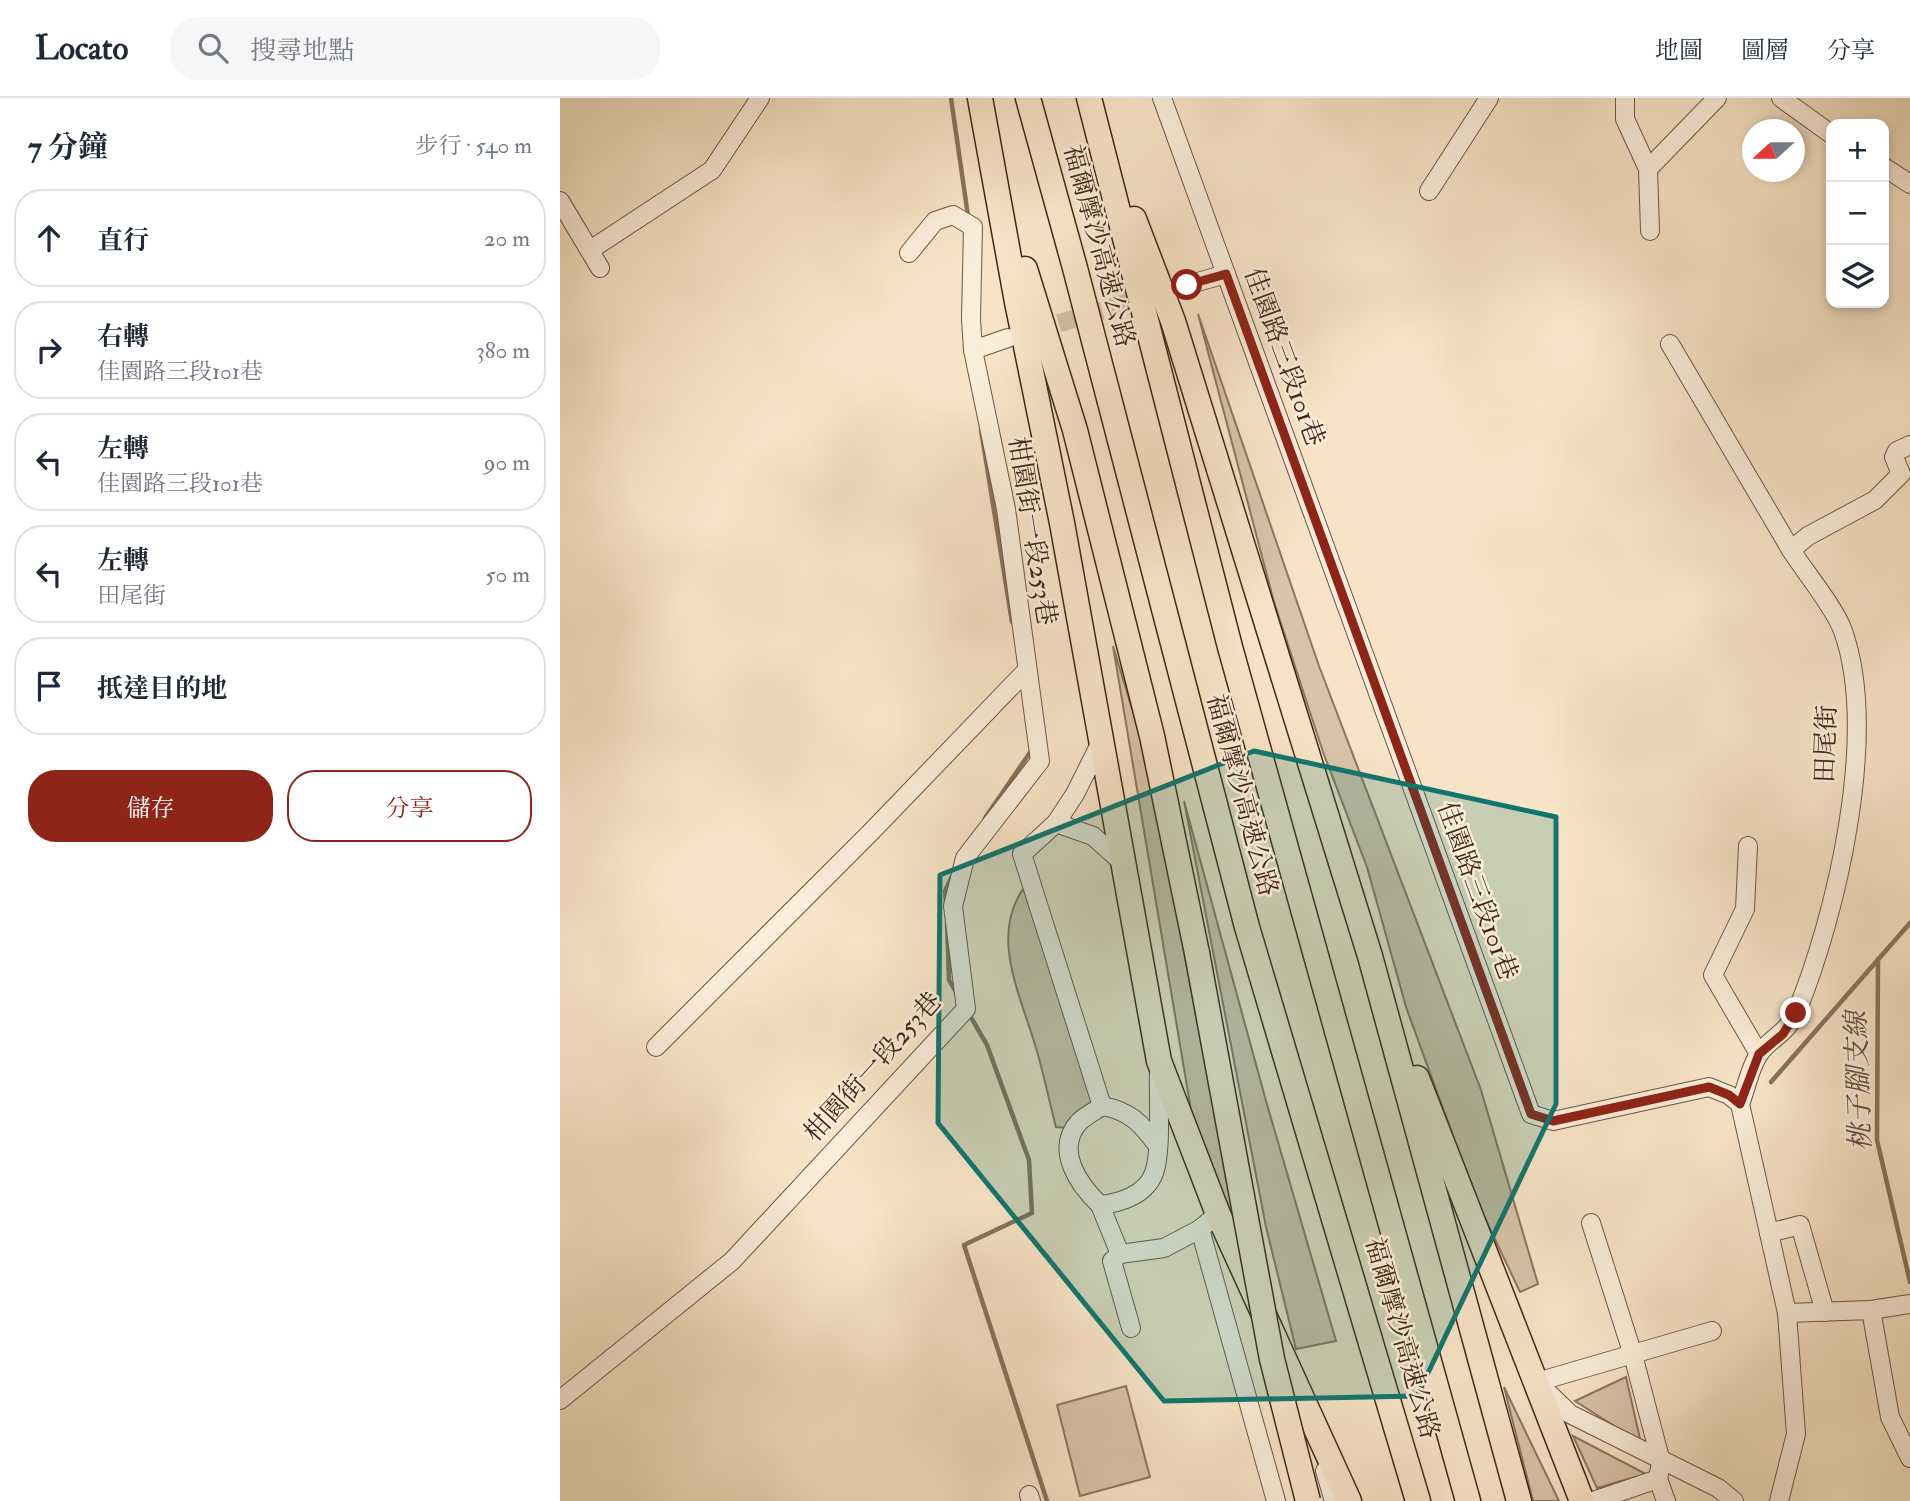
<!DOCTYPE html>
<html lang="zh-TW">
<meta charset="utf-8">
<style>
:root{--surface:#fff;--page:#f6f6f7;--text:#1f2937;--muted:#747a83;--line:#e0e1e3;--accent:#8f2418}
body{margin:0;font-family:"IM FELL Double Pica","Noto Serif TC",serif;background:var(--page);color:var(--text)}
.controls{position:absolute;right:21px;top:21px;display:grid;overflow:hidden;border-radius:14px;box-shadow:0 4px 10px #0003}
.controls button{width:63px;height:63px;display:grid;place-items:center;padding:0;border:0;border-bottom:2px solid var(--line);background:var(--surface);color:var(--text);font:35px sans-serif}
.compass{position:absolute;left:1182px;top:21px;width:63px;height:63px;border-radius:50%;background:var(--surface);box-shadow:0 4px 10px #0003;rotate:249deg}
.stop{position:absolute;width:21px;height:21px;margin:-16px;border:5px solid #8f2418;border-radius:50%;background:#fff}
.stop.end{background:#8f2418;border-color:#fff;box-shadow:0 2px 7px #0008}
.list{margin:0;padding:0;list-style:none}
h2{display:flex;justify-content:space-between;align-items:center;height:91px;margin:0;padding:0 28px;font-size:30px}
h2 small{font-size:23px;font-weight:400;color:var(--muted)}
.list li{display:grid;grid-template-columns:46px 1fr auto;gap:21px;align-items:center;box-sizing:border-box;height:98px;margin:0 14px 14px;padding:0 14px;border:2px solid var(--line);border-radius:28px}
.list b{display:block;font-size:26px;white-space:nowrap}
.list p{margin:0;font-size:23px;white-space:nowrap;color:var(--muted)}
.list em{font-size:23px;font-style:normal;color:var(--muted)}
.actions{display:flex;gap:14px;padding:21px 28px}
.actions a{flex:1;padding:16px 0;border:2px solid var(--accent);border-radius:28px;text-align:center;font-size:24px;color:var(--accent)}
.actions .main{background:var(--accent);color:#fff}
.icon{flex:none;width:38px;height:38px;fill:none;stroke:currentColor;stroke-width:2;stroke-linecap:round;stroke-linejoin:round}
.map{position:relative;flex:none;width:1350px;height:1403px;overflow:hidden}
header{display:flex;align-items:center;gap:42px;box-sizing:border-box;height:98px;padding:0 35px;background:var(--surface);border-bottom:2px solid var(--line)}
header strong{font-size:33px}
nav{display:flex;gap:38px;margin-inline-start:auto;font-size:24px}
.search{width:490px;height:63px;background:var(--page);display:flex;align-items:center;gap:18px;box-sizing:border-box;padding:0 24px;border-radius:28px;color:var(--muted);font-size:26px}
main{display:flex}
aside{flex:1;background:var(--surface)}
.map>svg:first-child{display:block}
.grass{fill:#d8c4a8;stroke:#8c7660;stroke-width:2}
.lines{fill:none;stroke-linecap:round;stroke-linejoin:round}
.stream{stroke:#88725c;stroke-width:4.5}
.minor-tunnel{stroke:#d2bea3;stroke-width:18;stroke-dasharray:18 9;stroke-linecap:butt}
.minor-casing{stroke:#6d5643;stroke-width:20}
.highway-casing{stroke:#3f2717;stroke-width:27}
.minor{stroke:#faedda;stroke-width:18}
.highway{stroke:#f7e4c6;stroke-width:24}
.highway-bridge-casing{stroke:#3f2717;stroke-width:27;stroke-linecap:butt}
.highway-bridge{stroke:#f7e4c6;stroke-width:24}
.route{stroke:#8f2418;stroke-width:9}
.marked{fill:#0f766e;fill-opacity:0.2;stroke:#0f766e;stroke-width:5;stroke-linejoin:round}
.labels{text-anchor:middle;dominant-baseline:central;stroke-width:5;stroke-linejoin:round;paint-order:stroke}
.street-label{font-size:26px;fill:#3f2717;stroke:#faedda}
.water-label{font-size:28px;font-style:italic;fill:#634c3a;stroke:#faedda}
</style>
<header>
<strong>Locato</strong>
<div class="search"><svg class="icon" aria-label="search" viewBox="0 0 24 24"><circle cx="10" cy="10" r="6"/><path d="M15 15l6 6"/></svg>搜尋地點</div>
<nav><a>地圖</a><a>圖層</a><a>分享</a></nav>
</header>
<main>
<aside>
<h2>7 分鐘<small>步行 · 540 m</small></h2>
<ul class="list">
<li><svg class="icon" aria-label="ahead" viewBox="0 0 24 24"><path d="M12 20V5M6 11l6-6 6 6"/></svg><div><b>直行</b></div><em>20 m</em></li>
<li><svg class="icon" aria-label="right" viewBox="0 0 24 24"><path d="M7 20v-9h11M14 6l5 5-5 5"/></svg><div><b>右轉</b><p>佳園路三段101巷</p></div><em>380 m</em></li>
<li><svg class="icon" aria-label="left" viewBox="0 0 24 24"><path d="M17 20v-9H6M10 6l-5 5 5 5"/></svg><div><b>左轉</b><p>佳園路三段101巷</p></div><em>90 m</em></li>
<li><svg class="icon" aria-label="left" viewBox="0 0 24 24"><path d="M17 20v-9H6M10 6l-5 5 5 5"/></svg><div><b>左轉</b><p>田尾街</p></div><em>50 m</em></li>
<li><svg class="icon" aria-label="arrive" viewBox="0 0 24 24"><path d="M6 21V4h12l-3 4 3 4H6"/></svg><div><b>抵達目的地</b></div></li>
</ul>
<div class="actions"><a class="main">儲存</a><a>分享</a></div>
</aside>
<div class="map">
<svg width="1350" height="1403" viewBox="0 0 1350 1403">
<rect width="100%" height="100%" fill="#f7e4c6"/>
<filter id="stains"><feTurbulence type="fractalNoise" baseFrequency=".00286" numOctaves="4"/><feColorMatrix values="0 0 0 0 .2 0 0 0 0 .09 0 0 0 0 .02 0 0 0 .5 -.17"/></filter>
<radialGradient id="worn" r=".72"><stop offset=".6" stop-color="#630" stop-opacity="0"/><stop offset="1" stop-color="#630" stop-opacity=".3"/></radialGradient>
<!-- grass -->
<g class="grass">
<polygon points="638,216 759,568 921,992 978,1186 960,1194 916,1101 846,909 807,769 763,654 714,504"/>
<polygon points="553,548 588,664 676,1128 634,1030"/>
<polygon points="624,703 706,1003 776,1243 736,1251 706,1129"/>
<path d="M467,786L533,1005L511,1030L496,1029C489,1003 484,976 476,950C461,898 427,834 467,786Z"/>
<polygon points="1066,1279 1081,1345 1015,1303"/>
<polygon points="566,1288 590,1379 520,1398 497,1307"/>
<polygon points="944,1289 999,1403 973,1403"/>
<polygon points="1013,1338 1086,1376 1037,1390"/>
</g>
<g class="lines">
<!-- stream -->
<g class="stream">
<polyline points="391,0 408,118"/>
<polyline points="421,332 452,524"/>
<polyline points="425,720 473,650"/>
<polyline points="386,804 385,793 393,776"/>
<polyline points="387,824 389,882 397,896"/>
<polyline points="1318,861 1317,1042 1350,1184"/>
<polyline points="409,916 427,947 469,1062 472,1115 404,1147 487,1403"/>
<polyline points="1211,984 1350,825"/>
</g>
<!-- minor-tunnel -->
<polyline class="minor-tunnel" points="473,233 627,187"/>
<defs>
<g id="minor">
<polyline points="602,0 971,1016 993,1023 1149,989 1169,997 1180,1006 1227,1215 1236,1336 1219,1403"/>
<polyline points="1065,0 1065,21 1088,71 1090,133"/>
<polyline points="1221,0 1271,36"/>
<polyline points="1324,69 1350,86"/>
<polyline points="1088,71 1157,0"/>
<polyline points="869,93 929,0"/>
<polyline points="0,103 40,170"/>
<polyline points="30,152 152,72 200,0"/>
<polyline points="627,187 666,176"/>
<polyline points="1110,246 1231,452"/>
<polyline points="413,252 448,240"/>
<path d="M542,642L515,696L496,725L462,756L542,1008C535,1013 525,1018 519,1024C494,1052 519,1087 540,1107C560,1105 586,1097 594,1075C602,1053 598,999 599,974"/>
<polyline points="496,725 533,738 563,765"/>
<polyline points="1188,748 1185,811 1153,877 1199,956"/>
<polyline points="96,949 311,734 467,572"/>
<path d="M1180,1006C1186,991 1190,969 1199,956C1211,939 1226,937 1237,913C1277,815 1319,635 1283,533C1275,510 1245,474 1231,452L1248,438L1315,402L1341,376L1334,359L1337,353L1350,347"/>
<path d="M542,1008C570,1013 581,1025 597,1047"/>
<polyline points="540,1107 560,1156 552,1163 571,1230"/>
<polyline points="658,1116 640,1131 716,1403"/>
<polyline points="1031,1125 1073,1257 1101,1364 1098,1381 1033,1403"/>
<polyline points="1209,1135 1240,1127 1265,1214"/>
<polyline points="560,1156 604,1150 640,1131"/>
<polyline points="1311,1212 1350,1206"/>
<polyline points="1227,1215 1311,1212 1330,1319 1350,1360"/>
<polyline points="977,1284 1152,1233"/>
<polyline points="979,1286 1010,1316 1158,1390 1174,1403"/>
<polyline points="0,1302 172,1163 406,911 393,808 405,760 480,663 446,411 413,252 411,221 413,129 393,117 375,123 349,155"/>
<polyline points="765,1373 774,1403"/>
<polyline points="1098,1381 1106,1403"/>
<polyline points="469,1397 471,1403"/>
</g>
<g id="highway">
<polyline points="420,0 457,204 502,425 599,963 658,1116 789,1403"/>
<polyline points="468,0 515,170 687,829 858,1403"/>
<polyline points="529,0 670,549 908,1403"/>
<polyline points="574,121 613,223 810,858 959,1403"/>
<polyline points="465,171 515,332 592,638 637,855"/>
<polyline points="857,980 1022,1403"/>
</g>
</defs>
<!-- minor casing -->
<use href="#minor" class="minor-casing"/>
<!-- highway casing -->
<use href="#highway" class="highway-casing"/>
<!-- minor -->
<use href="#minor" class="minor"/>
<!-- highway -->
<use href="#highway" class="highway"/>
<defs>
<polyline id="highway-bridge" points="637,855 712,1261 748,1403"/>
</defs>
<!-- highway-bridge casing -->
<use href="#highway-bridge" class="highway-bridge-casing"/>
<!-- highway-bridge -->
<use href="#highway-bridge" class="highway-bridge"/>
</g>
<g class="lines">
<!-- route -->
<polyline class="route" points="627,187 666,176 971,1016 993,1023 1149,989 1169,997 1180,1006 1199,956 1223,936 1236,915"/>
</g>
<!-- marked area -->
<path class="marked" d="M694,653L996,719V1006L857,1298L604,1303L378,1025L380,777Z"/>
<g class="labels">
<!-- street labels -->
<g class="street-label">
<text transform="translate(539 148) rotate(75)">福爾摩沙高速公路</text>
<text transform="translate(724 259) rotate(70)">佳園路三段101巷</text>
<text transform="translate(472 433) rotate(81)">柑園街一段253巷</text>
<text transform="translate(1266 646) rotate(-88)">田尾街</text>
<text transform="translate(682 697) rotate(75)">福爾摩沙高速公路</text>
<text transform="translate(917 793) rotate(70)">佳園路三段101巷</text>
<text transform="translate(313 969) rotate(-48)">柑園街一段253巷</text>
<text transform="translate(842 1240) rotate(74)">福爾摩沙高速公路</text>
</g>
<!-- water labels -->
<g class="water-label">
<text transform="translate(1299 983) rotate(-92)">桃子腳支線</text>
</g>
</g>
<rect width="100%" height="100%" filter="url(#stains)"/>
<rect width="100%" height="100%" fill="url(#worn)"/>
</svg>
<div class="controls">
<button>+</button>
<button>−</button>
<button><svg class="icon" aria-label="layers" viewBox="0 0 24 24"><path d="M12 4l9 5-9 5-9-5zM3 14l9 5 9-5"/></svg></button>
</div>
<svg class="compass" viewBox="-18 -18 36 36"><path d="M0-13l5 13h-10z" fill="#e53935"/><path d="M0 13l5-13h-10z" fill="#747a83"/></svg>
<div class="stop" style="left:627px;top:187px"></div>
<div class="stop end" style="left:1236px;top:915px"></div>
</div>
</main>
